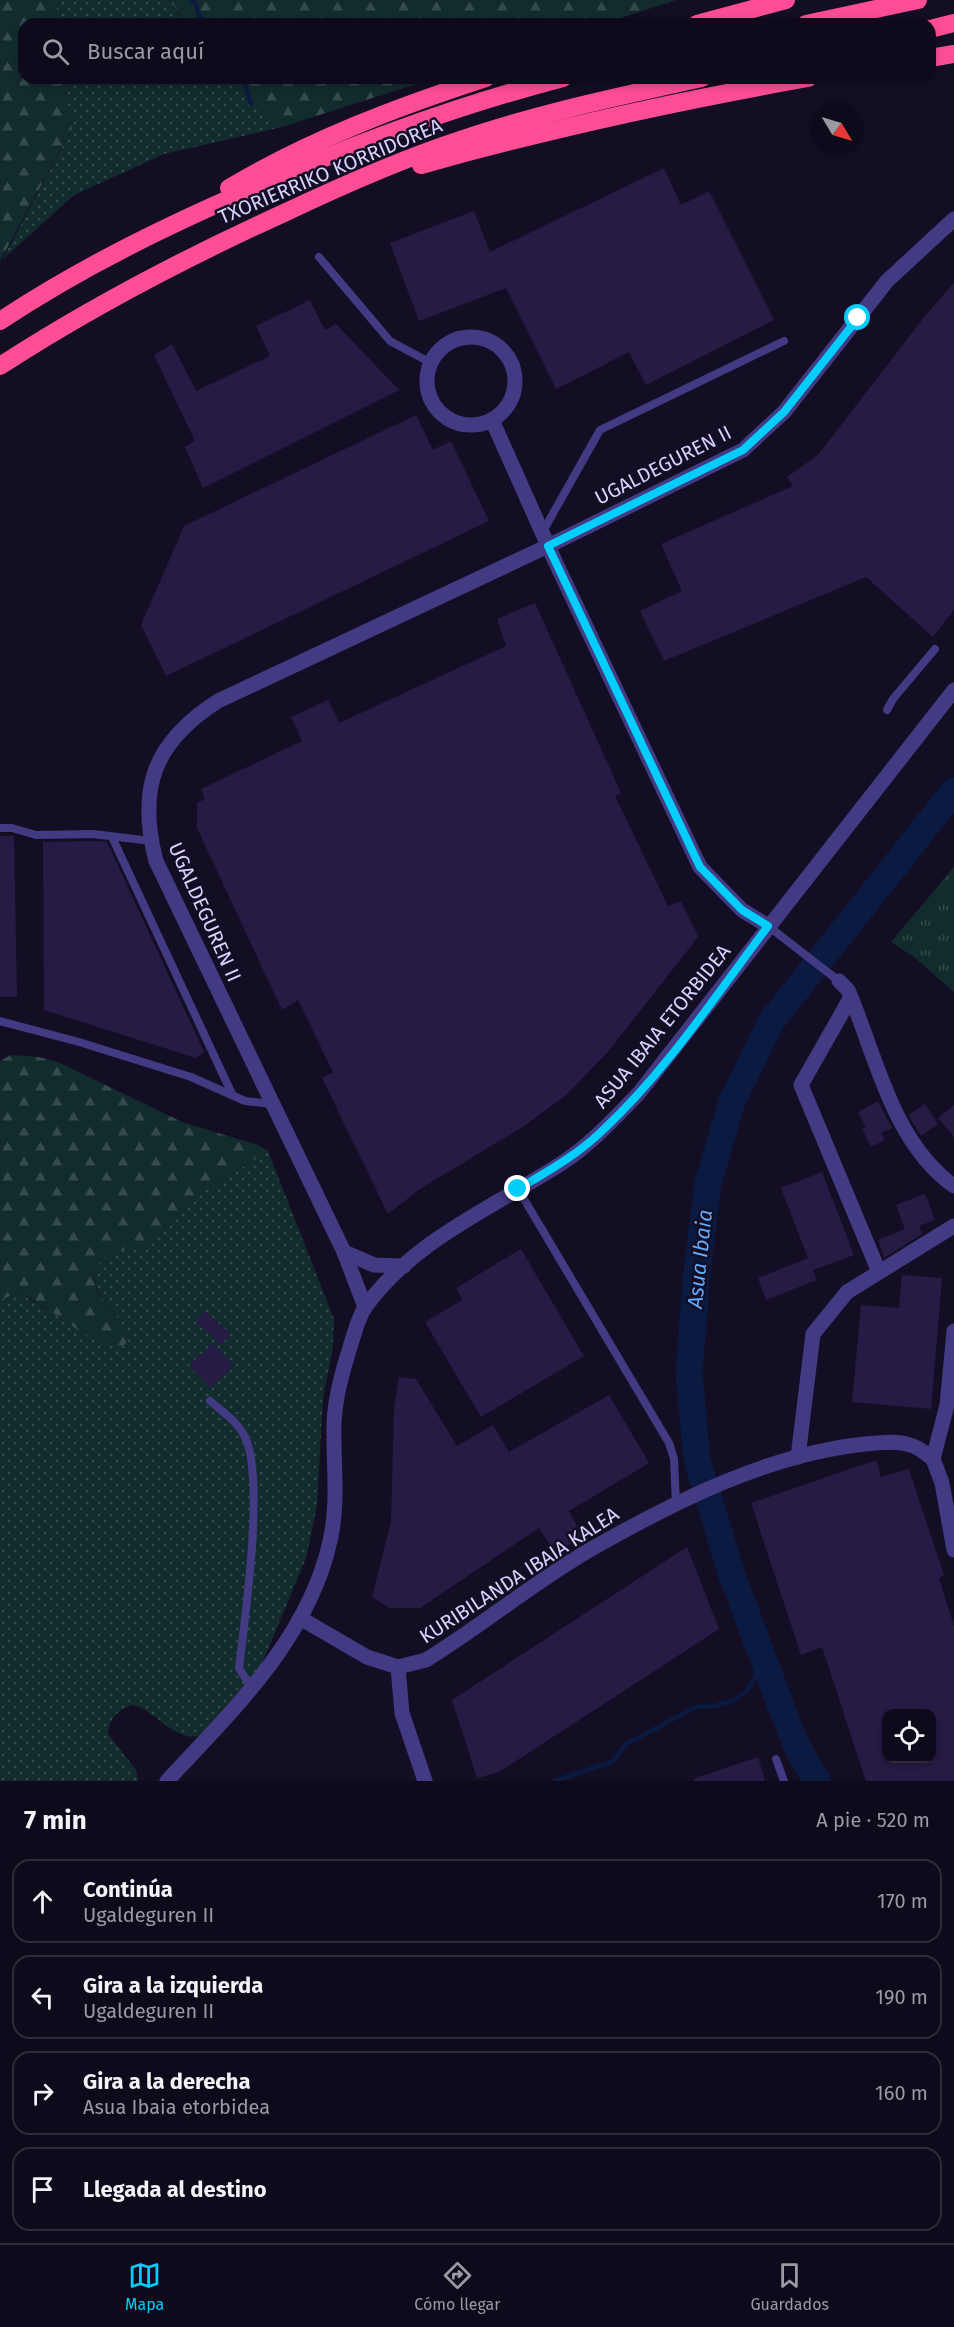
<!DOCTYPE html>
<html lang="es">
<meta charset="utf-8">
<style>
:root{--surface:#0f0a1b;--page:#1d1828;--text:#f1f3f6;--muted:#9b9aa3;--line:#2f2b3a;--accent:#03cef9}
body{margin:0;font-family:"Fira Sans",sans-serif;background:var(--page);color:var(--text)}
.controls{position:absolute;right:18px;bottom:18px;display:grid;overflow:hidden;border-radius:12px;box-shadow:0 3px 9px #0003}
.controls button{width:54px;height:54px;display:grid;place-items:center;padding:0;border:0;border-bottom:2px solid var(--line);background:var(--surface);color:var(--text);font:30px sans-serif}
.compass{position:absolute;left:810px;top:102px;width:54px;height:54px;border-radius:50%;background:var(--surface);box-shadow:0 3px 9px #0003;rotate:128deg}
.stop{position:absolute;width:18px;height:18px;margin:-14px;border:4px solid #03cef9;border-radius:50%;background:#fff}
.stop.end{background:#03cef9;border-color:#fff;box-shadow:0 2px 6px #0008}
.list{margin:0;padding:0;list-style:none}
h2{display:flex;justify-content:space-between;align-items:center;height:78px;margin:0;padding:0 24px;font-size:26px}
h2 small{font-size:20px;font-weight:400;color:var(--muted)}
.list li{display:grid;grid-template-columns:39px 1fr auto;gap:18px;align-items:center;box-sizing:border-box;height:84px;margin:0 12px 12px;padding:0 12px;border:2px solid var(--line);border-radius:18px}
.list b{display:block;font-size:22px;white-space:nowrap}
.list p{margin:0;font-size:20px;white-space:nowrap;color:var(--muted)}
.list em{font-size:20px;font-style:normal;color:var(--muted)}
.icon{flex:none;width:33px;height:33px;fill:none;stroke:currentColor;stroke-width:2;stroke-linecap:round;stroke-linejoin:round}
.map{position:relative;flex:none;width:954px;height:1781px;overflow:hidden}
.search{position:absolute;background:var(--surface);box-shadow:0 3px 9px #0003;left:18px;right:18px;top:18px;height:66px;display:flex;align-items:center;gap:15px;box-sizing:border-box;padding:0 21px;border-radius:18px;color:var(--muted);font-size:22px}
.sheet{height:462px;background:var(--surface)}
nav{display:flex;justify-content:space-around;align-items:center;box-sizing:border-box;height:84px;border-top:2px solid var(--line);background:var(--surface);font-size:16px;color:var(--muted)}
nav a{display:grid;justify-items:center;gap:3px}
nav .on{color:var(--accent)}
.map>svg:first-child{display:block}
.grass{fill:url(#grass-dots)}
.forest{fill:url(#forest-firs)}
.park{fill:url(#park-tufts)}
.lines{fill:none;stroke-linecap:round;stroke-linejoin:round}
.stream{stroke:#0a1a41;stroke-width:4.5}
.river{stroke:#0a1a41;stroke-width:27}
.building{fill:#261b44;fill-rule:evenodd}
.service{stroke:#423a82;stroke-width:8}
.minor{stroke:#423a82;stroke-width:15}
.motorway{stroke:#fd4e95;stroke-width:18}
.route{stroke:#03cef9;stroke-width:8}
.labels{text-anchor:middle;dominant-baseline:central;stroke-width:5;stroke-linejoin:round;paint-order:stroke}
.street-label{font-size:20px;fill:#dad1fe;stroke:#140e24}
.water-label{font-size:21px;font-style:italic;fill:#61a9fd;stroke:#140e24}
</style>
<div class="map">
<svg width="954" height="1781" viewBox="0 0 954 1781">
<defs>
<pattern id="grass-dots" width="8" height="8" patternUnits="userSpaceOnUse" patternTransform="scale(1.5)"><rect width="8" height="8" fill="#122c2d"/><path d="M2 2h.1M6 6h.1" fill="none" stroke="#344a4c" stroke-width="1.8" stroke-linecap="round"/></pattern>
<pattern id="forest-firs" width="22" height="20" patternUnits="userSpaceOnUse" patternTransform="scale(1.5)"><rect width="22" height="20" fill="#122c2d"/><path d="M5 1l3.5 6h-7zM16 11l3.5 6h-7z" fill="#344a4c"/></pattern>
<pattern id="park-tufts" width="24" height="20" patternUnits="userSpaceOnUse" patternTransform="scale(1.5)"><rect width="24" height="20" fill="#122c2d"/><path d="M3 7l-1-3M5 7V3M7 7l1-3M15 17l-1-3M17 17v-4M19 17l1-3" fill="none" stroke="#344a4c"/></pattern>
</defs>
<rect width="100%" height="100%" fill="#140e24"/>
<!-- grass -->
<g class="grass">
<polygon points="59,0 168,0 188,24 53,24"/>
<polygon points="62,78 228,78 282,127 164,154 74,195 2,260 72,129"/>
<path d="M268,1151L334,1319L333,1347L323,1398L317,1506L306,1558L261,1666L201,1735C176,1744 157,1711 133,1705C120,1708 108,1719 108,1734L136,1770L138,1781H0V1300L13,1295L25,1296L97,1340L124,1346L126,1344C125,1339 124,1332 122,1327C115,1308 94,1297 95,1275C96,1248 133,1252 150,1243C165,1234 170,1217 183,1206C210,1186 240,1169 268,1151Z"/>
</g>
<!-- forest -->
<g class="forest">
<polygon points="0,0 59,0 53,24 24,24 24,78 62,78 72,129 0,261"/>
<polygon points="169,0 676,0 602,24 188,24"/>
<polygon points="228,78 435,78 282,127"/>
<path d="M11,1055L39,1057L58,1062L182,1122L258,1145L268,1151C240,1169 209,1186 183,1207C170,1217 164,1236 149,1244C132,1252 99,1248 95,1272C90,1300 128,1316 127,1341L124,1346C98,1353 50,1306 25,1296L13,1295L0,1300V1061Z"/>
</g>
<!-- park -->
<polygon class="park" points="954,867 954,992 914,957 891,942"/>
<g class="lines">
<!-- stream -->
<g class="stream">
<polyline points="191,0 196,5 199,16 208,24"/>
<polyline points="243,78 251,104"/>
<polyline points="555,1781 611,1762 628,1743 696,1707 715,1706 732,1701 747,1691 754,1680 761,1651"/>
</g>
<!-- river -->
<polyline class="river" points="817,1781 796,1745 764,1661 731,1572 697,1460 689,1374 697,1270 708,1184 732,1101 771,1022 954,791"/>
</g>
<!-- building -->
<g class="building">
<polygon points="664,168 681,205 709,191 774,320 646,385 629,352 556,389 506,288 419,321 390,243 474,211 490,252"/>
<polygon points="954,283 954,610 933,637 866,577 664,661 640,611 682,591 661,544 793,486 787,477 818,455 925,316"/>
<polygon points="310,300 325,330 336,324 399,390 203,488 185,447 195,441 154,355 172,344 196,391 270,356 256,326"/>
<polygon points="416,415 433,450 451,441 489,521 166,676 141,625 184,526"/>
<polygon points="535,603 621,793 615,796 668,906 681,901 698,937 607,1053 565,1096 524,1126 420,1189 388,1214 322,1078 333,1072 298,1000 282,1010 197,828 197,803 205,799 201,789 302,741 291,717 328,700 339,723 506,646 497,619"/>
<polygon points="0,836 14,836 17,997 0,997"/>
<polygon points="97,841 107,842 204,1052 196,1058 44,1010 43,842"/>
<polygon points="878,1101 892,1128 881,1133 885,1140 871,1147 862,1129 866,1127 858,1112"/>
<polygon points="925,1104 938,1124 921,1136 908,1115"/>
<polygon points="954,1105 954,1137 938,1118"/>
<polygon points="822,1172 854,1255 813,1270 817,1280 766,1300 758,1278 808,1258 781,1188"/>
<polygon points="925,1194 935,1220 919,1226 922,1234 884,1258 878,1240 905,1229 896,1205"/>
<polygon points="521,1249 584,1356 481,1417 425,1322 462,1300 456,1288"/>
<polygon points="902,1275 942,1278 931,1409 852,1402 861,1305 899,1308"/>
<polygon points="205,1311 231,1334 221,1345 195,1321"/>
<polygon points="213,1343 234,1366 210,1388 189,1365"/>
<polygon points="399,1377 416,1379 457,1446 493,1425 509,1452 609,1395 649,1463 569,1511 583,1537 555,1553 539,1528 420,1608 389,1608 372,1597 391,1521 394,1408"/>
<path d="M876,1460L881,1477L909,1469L944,1575L939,1578L954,1626V1781H866L822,1647L801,1655L751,1503ZM886,1713H932V1758H886Z"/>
<polygon points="687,1547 719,1629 499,1772 477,1778 452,1700"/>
<polygon points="758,1757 765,1781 694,1781 693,1779"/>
</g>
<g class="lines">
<!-- service -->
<g class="service">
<polyline points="319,257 390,341 431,363"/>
<polyline points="542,533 600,430 784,341"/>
<polyline points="887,710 893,699 935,649"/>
<polyline points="0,828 12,828 36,835 93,834 151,841"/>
<polyline points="112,837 232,1094"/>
<polyline points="768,926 839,981"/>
<polyline points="0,1021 79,1042 191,1077 245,1101 271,1104"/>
<polyline points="518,1189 669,1443 674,1459 676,1504"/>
<path d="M210,1401C222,1411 238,1422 245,1437C265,1479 245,1618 239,1668L252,1689"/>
<polyline points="776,1759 784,1781"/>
</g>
<!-- minor -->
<g class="minor">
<circle cx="471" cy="381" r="44"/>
<polyline points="492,420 554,559 700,867 742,910 768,926"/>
<path d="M839,981L848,990C876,1055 892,1142 954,1186"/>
<polyline points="851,997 801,1085 879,1272"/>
<polyline points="344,1252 374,1265 404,1266"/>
<path d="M365,1307L344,1252L156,861C137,788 154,742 218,701L548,546L743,450L784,412L887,281L954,219"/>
<polyline points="954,1331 947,1405 933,1459 942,1483 954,1550"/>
<polyline points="798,1457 813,1334 847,1292 954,1226"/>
<polyline points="300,1618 367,1657 398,1667 402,1713 425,1781"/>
<path d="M398,1667L426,1660C483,1625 535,1581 593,1548C676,1501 769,1454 865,1444C879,1443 896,1440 910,1445C919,1447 926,1454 933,1459"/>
<path d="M167,1781C232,1711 309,1638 330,1541C339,1502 333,1463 334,1424C335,1396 343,1370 351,1344C355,1332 358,1317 366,1306C415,1239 494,1207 562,1163C591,1144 615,1118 639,1093L954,690"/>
</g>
<!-- motorway -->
<g class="motorway">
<polyline points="697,24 786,0"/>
<polyline points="806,24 918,0"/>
<polyline points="930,29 954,23"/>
<polyline points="930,58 954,54"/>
<path d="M421,165C549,129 678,101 808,78"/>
<path d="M229,188C310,140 397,107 486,78"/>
<path d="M0,321C83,266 172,223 263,184C361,141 459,105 563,78"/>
<path d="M0,366C91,307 185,258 284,213C341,186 399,160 460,140C539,113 621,96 702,78"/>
</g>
</g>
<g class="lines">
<!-- route -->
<path class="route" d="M518,1189C548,1171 579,1154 604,1129C667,1070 716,995 768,926L742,910L700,867L548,546L743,450L784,412L858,318"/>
</g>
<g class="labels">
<!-- street labels -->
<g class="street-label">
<text transform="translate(330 171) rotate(-23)">TXORIERRIKO KORRIDOREA</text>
<text transform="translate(663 465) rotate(-27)">UGALDEGUREN II</text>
<text transform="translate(205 912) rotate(66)">UGALDEGUREN II</text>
<text transform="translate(662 1026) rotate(-51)">ASUA IBAIA ETORBIDEA</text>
<text transform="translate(519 1575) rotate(-33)">KURIBILANDA IBAIA KALEA</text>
</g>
<!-- water labels -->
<g class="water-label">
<text transform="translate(700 1259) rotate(-84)">Asua Ibaia</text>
</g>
</g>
</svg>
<div class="controls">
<button><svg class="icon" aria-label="locate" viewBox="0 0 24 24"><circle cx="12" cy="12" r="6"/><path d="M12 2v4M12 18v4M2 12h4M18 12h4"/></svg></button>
</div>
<svg class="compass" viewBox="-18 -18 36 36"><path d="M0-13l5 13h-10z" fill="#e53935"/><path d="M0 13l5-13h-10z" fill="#9b9aa3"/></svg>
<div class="stop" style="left:858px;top:318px"></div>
<div class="stop end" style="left:518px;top:1189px"></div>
<div class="search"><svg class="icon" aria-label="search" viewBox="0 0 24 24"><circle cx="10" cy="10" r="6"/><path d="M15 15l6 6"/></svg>Buscar aquí</div>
</div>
<section class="sheet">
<h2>7 min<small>A pie · 520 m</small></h2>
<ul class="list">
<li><svg class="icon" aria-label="ahead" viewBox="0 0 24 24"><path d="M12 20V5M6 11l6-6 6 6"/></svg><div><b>Continúa</b><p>Ugaldeguren II</p></div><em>170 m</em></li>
<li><svg class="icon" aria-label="left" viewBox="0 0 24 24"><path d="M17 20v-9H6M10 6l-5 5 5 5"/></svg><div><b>Gira a la izquierda</b><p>Ugaldeguren II</p></div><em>190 m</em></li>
<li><svg class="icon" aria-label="right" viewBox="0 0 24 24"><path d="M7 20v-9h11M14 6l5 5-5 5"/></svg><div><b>Gira a la derecha</b><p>Asua Ibaia etorbidea</p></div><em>160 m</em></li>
<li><svg class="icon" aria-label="arrive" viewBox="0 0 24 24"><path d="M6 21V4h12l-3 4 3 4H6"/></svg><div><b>Llegada al destino</b></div></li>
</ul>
</section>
<nav>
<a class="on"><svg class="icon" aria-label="map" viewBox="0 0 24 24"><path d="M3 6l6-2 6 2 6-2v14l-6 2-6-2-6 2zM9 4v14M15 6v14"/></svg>Mapa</a>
<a><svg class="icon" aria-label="directions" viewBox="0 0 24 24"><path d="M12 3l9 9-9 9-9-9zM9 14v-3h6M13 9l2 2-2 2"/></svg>Cómo llegar</a>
<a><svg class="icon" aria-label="saved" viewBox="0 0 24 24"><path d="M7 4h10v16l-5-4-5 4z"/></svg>Guardados</a>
</nav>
